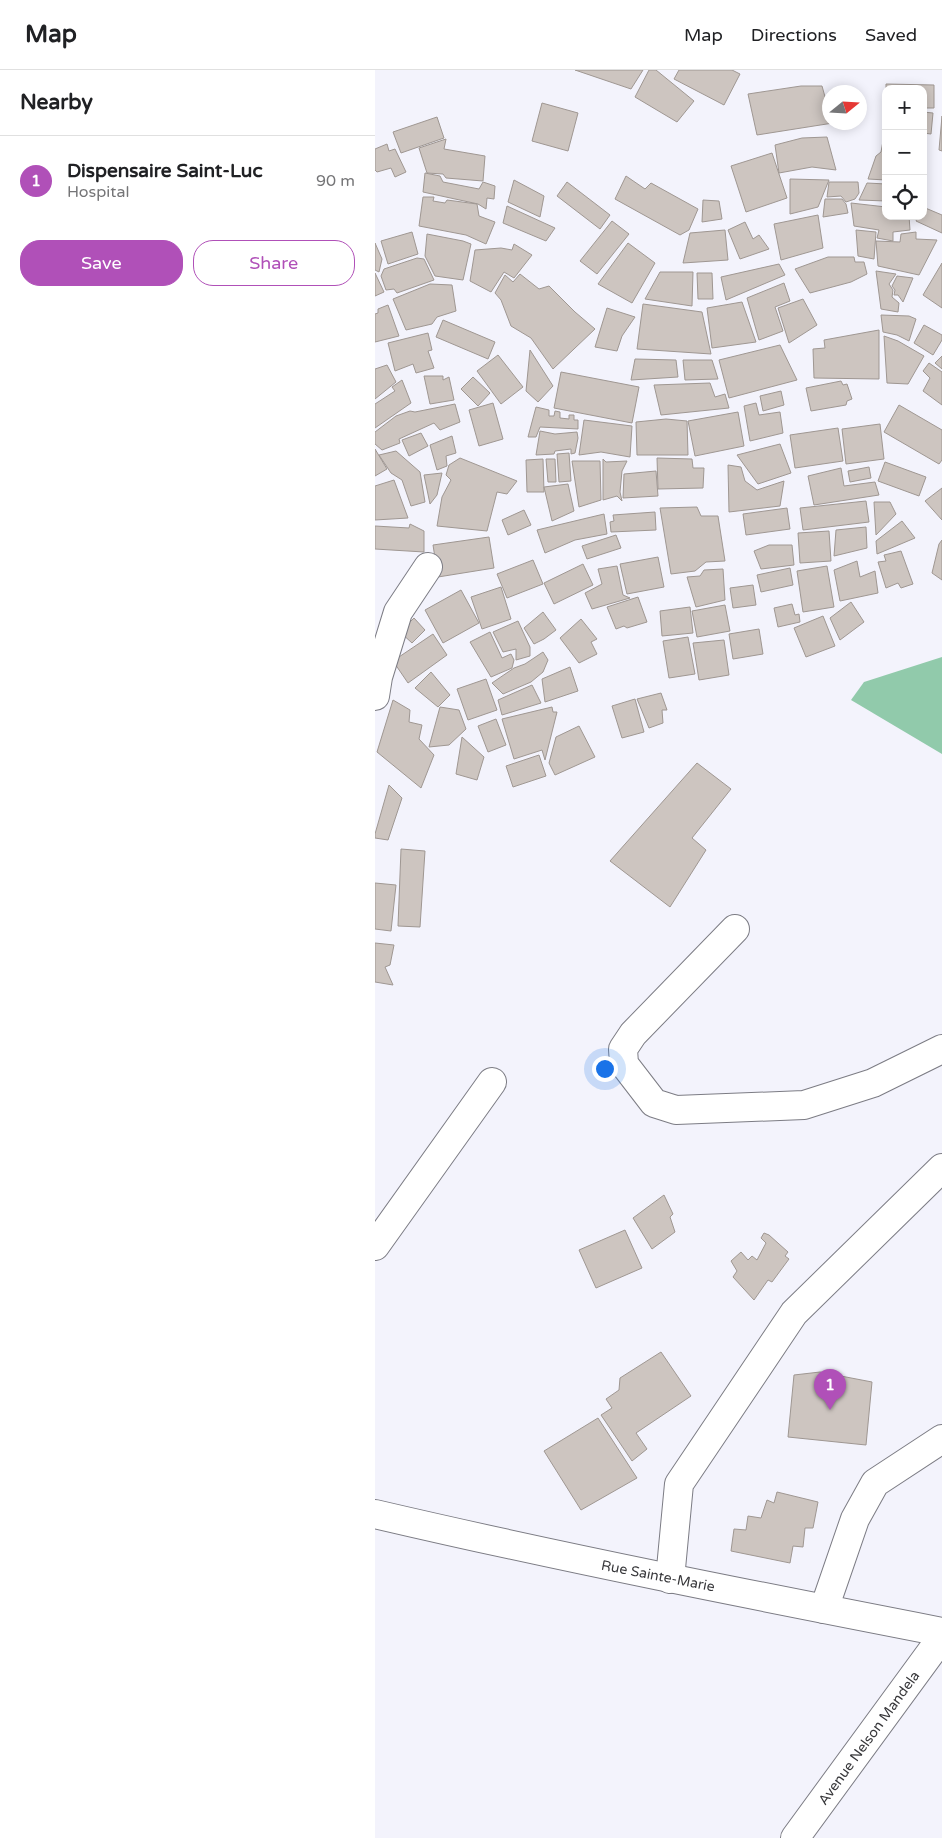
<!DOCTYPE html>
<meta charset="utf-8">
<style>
:root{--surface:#fff;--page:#f6f6f6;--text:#202124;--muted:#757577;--line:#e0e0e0;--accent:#b050b8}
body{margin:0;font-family:"Varela Round",sans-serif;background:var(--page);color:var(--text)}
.controls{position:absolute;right:15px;top:15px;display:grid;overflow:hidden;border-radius:10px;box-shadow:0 2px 12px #0003}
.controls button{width:45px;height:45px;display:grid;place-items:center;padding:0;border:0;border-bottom:1px solid var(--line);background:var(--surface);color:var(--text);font:25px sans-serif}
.compass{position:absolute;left:447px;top:15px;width:45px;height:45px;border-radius:50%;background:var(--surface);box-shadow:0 2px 12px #0003;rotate:72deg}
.you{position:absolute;left:229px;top:998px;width:18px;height:18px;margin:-12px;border:4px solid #fff;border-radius:50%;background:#1a73e8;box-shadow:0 0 0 8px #1a73e833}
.badge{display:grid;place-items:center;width:32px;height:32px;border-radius:50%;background:var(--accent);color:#fff;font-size:16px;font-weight:700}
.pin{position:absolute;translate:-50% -41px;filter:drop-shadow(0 1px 2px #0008)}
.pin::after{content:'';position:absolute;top:26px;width:18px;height:15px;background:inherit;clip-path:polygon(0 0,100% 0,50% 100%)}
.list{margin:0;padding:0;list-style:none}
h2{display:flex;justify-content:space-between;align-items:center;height:65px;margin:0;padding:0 20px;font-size:21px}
h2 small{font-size:16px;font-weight:400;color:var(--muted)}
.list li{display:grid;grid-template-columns:32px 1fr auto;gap:15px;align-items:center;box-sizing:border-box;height:90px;padding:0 20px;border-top:1px solid var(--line)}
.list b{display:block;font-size:19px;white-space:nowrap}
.list p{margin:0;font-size:16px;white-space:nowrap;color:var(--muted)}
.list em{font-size:16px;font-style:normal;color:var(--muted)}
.actions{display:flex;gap:10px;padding:15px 20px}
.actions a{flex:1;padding:11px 0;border:1px solid var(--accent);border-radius:20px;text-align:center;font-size:18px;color:var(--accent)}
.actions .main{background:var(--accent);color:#fff}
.icon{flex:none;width:28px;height:28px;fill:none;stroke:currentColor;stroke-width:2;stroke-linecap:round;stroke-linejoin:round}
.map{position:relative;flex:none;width:567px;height:1768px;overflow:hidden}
header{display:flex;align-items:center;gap:30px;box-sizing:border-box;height:70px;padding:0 25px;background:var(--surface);border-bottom:1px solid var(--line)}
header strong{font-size:24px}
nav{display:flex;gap:28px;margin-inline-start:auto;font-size:18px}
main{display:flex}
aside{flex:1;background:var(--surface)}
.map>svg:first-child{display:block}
.forest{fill:#91caab}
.building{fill:#cdc5c0;stroke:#9f9792}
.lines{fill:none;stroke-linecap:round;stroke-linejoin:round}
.minor-casing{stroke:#7c7c84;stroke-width:30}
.minor{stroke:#fff;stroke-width:28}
.labels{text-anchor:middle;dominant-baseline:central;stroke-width:4.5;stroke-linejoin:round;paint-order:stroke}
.street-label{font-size:14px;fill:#38383b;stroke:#fff}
</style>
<header>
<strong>Map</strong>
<nav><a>Map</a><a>Directions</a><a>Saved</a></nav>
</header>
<main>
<aside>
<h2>Nearby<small></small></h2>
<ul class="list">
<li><span class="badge">1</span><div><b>Dispensaire Saint-Luc</b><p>Hospital</p></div><em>90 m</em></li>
</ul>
<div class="actions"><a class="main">Save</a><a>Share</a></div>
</aside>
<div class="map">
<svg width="567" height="1768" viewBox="0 0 567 1768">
<rect width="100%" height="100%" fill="#f3f3fc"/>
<!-- forest -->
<polygon class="forest" points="567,587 567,684 476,630 489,612"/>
<!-- building -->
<g class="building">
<polygon points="200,0 268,0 256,19"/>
<polygon points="274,0 281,0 319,31 302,52 260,27"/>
<polygon points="304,0 357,0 365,4 349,35 299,9"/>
<polygon points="511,14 559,15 559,38 548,38 548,19 511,19"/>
<polygon points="426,16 447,16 454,41 454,52 458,53 382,65 373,24"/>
<polygon points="167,33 203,43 193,81 157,71"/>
<polygon points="548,42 558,43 556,64 548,63"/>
<polygon points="567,46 567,81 564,80"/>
<polygon points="62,47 69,68 26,83 18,62"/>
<polygon points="452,67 461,100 437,97 404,103 400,75 427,68"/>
<polygon points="71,69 69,79 110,86 108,111 71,108 68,104 52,103 44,78"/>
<polygon points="508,71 511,71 511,110 493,109 501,86 506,82"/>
<polygon points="12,74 14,81 20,79 31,102 20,107 16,98 2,102 0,100 0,79"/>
<polygon points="397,83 412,128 371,142 356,96"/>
<polygon points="50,103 65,106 68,112 104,119 108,112 120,116 119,129 112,128 111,139 103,134 48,122"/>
<polygon points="251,106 270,119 276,113 323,139 314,160 305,165 240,129"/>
<polygon points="415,109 454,110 443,137 415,144"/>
<polygon points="139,110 169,126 165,147 133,132"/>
<polygon points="192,112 235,145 225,159 182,126"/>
<polygon points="454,112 483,112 484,123 480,129 471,132 466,126 452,127"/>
<polygon points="492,113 511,114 511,131 484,130"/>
<polygon points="48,127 59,127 58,131 70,133 72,130 102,134 104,146 120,152 111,174 91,165 44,156"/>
<polygon points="450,129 467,129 471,134 473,143 448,147"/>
<polygon points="328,130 344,131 347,149 327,152"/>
<polygon points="476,133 511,137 511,146 534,146 535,160 518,162 518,171 502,168 504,160 479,156"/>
<polygon points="132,136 180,158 171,171 128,153"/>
<polygon points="548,137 567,145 567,163 541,151 543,146 548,146"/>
<polygon points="443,145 448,178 406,190 399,154"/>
<polygon points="237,151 254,164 222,204 205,191"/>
<polygon points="370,152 378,169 384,165 394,179 365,189 353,160"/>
<polygon points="350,160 353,190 308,193 315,163"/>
<polygon points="481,160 501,162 499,189 483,186"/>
<polygon points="37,162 43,184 13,194 6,171"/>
<polygon points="541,162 541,169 562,170 544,205 503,196 501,171 525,172 526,164"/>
<polygon points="52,164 88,171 96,174 88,210 60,206 50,186"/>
<polygon points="0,173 7,189 4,202 0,200"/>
<polygon points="253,173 280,193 257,233 223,214"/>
<polygon points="139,174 157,185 139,208 129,202 116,222 95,211 100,180 126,178 137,180"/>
<polygon points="453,187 479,187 480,192 489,192 492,204 476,212 435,223 420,199"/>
<polygon points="42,188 49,189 59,210 22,223 19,219 11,220 6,206 9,199"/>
<polygon points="567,193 567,238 548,225"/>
<polygon points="404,194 410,205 351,230 346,207"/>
<polygon points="501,201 521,204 514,214 518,220 517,227 524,233 523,242 506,239"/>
<polygon points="285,202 318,202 317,236 270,229"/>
<polygon points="0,203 9,222 0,226"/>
<polygon points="322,203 337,203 338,229 323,229"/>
<polygon points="145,204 164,219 174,216 200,242 220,259 178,299 156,268 136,256 126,230 120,223 130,205 138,212"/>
<polygon points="522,206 538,208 528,232 523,225 519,225 520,220 517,216"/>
<polygon points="409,213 415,231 400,237 408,261 384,270 372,228"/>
<polygon points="55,214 77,215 81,241 62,247 57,254 31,260 18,229"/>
<polygon points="428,229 442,255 414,273 403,238"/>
<polygon points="367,232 381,272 337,278 332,238"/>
<polygon points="268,234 327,242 336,284 262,279"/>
<polygon points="13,235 24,266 0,272 0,244 3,243 3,239"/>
<polygon points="232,238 260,247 247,266 242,281 220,277"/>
<polygon points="506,245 534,246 541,249 534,271 522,265 508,262"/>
<polygon points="68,250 120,272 113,289 61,267"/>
<polygon points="549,255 567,265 567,270 558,285 539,273"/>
<polygon points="504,260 504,309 439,308 438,279 450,278 449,270"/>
<polygon points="53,263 57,280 53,281 59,298 41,303 38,294 20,301 13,273"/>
<polygon points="509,266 523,271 549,286 533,314 512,313"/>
<polygon points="405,275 422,310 354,328 344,290"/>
<polygon points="155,280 178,316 163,332 151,321"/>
<polygon points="123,285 148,317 126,334 102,301"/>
<polygon points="567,286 567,299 560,293"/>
<polygon points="260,289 301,290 303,307 256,310"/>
<polygon points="308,290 337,290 343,309 310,310"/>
<polygon points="554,293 567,302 567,335 548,321 555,308 548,301"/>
<polygon points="12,295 21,312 0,329 0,299"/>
<polygon points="186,302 264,317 257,353 179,338"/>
<polygon points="49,306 68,306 68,310 74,307 79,330 55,334"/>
<polygon points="98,307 115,323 103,336 86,319"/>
<polygon points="27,310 36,333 0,358 0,334 20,321 17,317"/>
<polygon points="466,311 468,315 472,314 477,329 472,331 471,335 436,341 431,318"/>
<polygon points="335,313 340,327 350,324 354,338 286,345 279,315"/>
<polygon points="406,321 409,335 388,341 385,326"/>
<polygon points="118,333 128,369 104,376 94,340"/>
<polygon points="381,333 384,345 405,342 408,363 375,371 369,336"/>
<polygon points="80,334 85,352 65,360 59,353 24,369 25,373 7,380 0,374 0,362 21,346 35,341 40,342"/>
<polygon points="524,335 567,360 567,390 564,394 509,362"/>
<polygon points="161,337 174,340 174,346 179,346 180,341 185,342 185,348 194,349 194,345 199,345 199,350 203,350 203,359 165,357 161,367 153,367"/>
<polygon points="363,342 369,376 320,386 313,351"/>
<polygon points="291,349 312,351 313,385 262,385 261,352"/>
<polygon points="209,350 257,356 255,387 226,382 204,385"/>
<polygon points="505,354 509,389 471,394 467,359"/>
<polygon points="463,358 468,391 420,398 415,365"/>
<polygon points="165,361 180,364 202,362 203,368 200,383 196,384 196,379 180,381 179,384 161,385"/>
<polygon points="46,363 53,376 34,386 27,370"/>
<polygon points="77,366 81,383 71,386 72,396 62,400 55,375"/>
<polygon points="405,374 416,403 383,414 362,385"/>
<polygon points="0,379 12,399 0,406"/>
<polygon points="21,381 45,402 50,432 36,436 27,410 16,403 4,385"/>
<polygon points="194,383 196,411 184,412 182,384"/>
<polygon points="85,388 142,411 132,424 122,422 112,461 62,456 67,427 76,410 71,405 74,395"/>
<polygon points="282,388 317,389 318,398 329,398 328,418 283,419"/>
<polygon points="168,389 169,422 152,422 151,390"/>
<polygon points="171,389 180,389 181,412 173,412"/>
<polygon points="228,389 231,392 252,391 247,401 245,422 247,431 242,426 228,430"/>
<polygon points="197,391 225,391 226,430 204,437"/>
<polygon points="510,392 551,407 544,426 503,411"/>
<polygon points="353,395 366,397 370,411 382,420 409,411 405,436 354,442"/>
<polygon points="494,397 496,408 475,412 473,401"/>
<polygon points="466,398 469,416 500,412 504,425 439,435 433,406"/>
<polygon points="281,401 283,426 248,428 249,404"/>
<polygon points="67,403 62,425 55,434 49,405"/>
<polygon points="19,410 33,448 0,450 0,416"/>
<polygon points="193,414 199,441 177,451 169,417"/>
<polygon points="567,418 567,450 550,431"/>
<polygon points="491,431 494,452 428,460 425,438"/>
<polygon points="499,432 515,432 521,444 501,465"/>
<polygon points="322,437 326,446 343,446 350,491 331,492 320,501 296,504 285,438"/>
<polygon points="412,438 415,459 371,465 368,444"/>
<polygon points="149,440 156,455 133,465 127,450"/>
<polygon points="280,442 281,460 236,462 235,452 239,451 238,445"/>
<polygon points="229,444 232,464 200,470 170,483 162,460"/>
<polygon points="527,451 540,468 502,484 501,471"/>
<polygon points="35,454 49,461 49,482 0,479 0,456 34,458"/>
<polygon points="491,457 492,478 459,486 461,460"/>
<polygon points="454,461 456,491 425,493 423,463"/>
<polygon points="241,465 246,478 212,489 207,476"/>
<polygon points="114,467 119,498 63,507 58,475"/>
<polygon points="567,470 567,510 557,503 564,474"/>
<polygon points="394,475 417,475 419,495 386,499 379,481"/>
<polygon points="526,481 538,514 526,518 523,513 511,518 503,492 511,491 509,485"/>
<polygon points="283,487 289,517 252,524 245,494"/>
<polygon points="158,490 168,514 132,528 122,504"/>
<polygon points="482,491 485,507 500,501 503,523 465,531 459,500"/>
<polygon points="208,494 218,515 179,534 169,513"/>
<polygon points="242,496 248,525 255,528 217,539 210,523 227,514 223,499"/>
<polygon points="452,496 459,537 428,542 422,501"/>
<polygon points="415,498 418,515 386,522 382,505"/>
<polygon points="348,499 350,530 321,537 312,507 325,506 329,500"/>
<polygon points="378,515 381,535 358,538 355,518"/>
<polygon points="126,517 136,549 107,559 96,527"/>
<polygon points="86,520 104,553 68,573 50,540"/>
<polygon points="263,527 272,552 252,558 249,556 241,559 232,537"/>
<polygon points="476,532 489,552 465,570 455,548"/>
<polygon points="417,534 420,545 424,544 425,552 403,557 399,538"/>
<polygon points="350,535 355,561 322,567 317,541"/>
<polygon points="315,537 318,563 287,566 285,541"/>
<polygon points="168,542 181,560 169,569 159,574 149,558"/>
<polygon points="448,546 460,576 431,587 419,558"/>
<polygon points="39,548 50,560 37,573 25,562"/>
<polygon points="206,549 222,569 216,572 222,584 204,593 185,568"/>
<polygon points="143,551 155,577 155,586 141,590 141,579 128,582 118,562"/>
<polygon points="384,559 388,584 358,589 354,564"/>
<polygon points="115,562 127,588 136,584 139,590 137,598 116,607 95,572"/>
<polygon points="58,564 72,585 33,613 18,591"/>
<polygon points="313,567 320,604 294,608 288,571"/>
<polygon points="349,570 354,605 324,610 318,573"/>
<polygon points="168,582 173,590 168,602 156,612 128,624 117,613 139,598 150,594"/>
<polygon points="195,597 203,621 170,632 167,609"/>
<polygon points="56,602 75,625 63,637 40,618"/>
<polygon points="111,609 122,640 93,650 82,619"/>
<polygon points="157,615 166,633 127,645 123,630"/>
<polygon points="286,623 292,640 287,640 288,653 274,658 262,629"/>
<polygon points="260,629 269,662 247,668 237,636"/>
<polygon points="18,630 35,640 34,652 47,655 44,669 59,685 46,718 2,682"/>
<polygon points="65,637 84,640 91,659 74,675 54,677"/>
<polygon points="177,637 178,642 182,642 170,690 167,680 139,689 127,649"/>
<polygon points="121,649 131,675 113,682 103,656"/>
<polygon points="204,656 220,687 180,705 174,693 181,667"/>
<polygon points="87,667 109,687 102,710 81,704"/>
<polygon points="164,685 171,706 138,717 131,696"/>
<polygon points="322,693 356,719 317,768 331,780 295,837 235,791"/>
<polygon points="14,715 27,728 13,770 0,768 0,764"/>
<polygon points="26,779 50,781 45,857 23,856"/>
<polygon points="0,813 21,815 16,861 0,859"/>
<polygon points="0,873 19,875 15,895 10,897 18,915 0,912"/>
<polygon points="289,1125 298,1144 295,1147 300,1162 277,1179 258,1148"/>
<polygon points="250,1160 267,1198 221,1218 204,1180"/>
<polygon points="389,1163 394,1165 413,1182 410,1186 414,1189 397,1212 393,1210 379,1230 358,1207 362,1201 356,1191 366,1182 373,1190 377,1186 382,1190 391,1173 386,1168"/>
<polygon points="286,1282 316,1326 261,1363 272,1379 257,1391 226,1345 237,1338 231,1329 244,1320 245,1308"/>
<polygon points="445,1302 497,1312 491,1375 413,1367 419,1305"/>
<polygon points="223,1348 262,1408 206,1440 169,1381"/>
<polygon points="402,1422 443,1432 438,1458 430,1458 428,1477 418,1476 415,1493 356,1481 359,1459 371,1460 373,1446 386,1448 392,1430 399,1433"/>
</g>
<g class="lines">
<defs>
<g id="minor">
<polyline points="0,626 3,607 23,542 53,497"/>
<polyline points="360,859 258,964 248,979 249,994 279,1033 301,1040 429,1035 498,1013 567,979"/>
<polyline points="0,1176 117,1012"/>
<path d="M0,1444C188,1488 377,1525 567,1562"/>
<polyline points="295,1509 304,1414 419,1243 567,1098"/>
<polyline points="449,1539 480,1449 500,1413 567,1369"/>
<polyline points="420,1768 567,1567"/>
</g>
</defs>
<!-- minor casing -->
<use href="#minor" class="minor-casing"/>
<!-- minor -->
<use href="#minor" class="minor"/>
</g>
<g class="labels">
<!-- street labels -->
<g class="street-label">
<text transform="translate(283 1506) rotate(11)">Rue Sainte-Marie</text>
<text transform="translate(494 1668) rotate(-54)">Avenue Nelson Mandela</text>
</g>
</g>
</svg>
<div class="controls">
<button>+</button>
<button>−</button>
<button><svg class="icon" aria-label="locate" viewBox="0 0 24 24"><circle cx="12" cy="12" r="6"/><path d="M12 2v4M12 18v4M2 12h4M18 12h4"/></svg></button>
</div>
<svg class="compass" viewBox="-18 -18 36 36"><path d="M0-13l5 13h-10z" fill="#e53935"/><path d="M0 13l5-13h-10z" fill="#757577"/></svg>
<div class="you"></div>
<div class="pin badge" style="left:455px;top:1340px">1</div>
</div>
</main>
